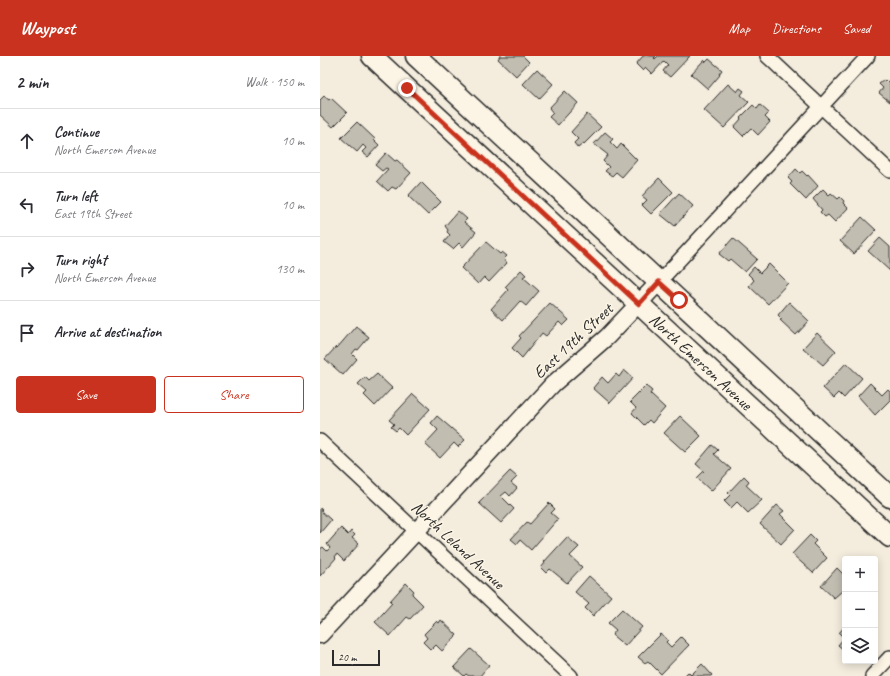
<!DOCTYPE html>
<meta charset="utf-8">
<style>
:root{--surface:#fff;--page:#f7f7f7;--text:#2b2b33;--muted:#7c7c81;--line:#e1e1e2;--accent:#c8321e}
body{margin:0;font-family:Caveat,sans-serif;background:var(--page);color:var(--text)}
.controls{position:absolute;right:12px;bottom:12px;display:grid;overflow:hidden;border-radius:4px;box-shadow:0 2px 10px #0003}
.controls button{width:36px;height:36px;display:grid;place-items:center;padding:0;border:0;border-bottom:1px solid var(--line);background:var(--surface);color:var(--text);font:20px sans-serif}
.scale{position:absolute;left:12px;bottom:10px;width:48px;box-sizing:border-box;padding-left:4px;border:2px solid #2b2b2b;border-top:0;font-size:11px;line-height:14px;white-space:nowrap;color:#2b2b2b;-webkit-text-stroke:3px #fcf5e5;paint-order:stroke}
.stop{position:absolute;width:12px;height:12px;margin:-9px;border:3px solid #c8321e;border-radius:50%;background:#fff}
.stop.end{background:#c8321e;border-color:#fff;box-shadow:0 1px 4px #0008}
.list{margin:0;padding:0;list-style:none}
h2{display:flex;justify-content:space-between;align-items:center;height:52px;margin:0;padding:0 16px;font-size:17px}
h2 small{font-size:13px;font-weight:400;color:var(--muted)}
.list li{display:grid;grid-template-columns:26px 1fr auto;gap:12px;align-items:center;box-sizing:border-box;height:64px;padding:0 16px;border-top:1px solid var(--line)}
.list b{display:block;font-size:15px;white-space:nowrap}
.list p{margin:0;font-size:13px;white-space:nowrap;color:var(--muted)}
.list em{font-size:13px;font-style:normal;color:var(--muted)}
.actions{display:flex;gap:8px;padding:12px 16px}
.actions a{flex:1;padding:9px 0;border:1px solid var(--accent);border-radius:4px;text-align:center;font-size:14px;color:var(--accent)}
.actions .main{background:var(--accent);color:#fff}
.icon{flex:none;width:22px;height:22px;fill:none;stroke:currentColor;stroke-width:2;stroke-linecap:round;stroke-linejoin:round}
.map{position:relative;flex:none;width:570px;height:620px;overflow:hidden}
header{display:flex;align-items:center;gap:24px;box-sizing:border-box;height:56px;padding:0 20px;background:var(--accent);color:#fff}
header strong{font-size:19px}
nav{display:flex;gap:22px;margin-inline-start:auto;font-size:14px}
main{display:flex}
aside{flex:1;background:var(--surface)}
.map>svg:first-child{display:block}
.building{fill:#c2bdb1;stroke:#2b2b2b}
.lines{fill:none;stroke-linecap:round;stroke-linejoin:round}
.minor-casing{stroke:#2b2b2b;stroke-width:16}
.tertiary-casing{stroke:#2b2b2b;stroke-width:19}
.primary-casing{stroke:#2b2b2b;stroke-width:23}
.minor{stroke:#fcf5e5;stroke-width:13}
.tertiary{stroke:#fcf5e5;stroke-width:16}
.primary{stroke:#fcf5e5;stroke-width:20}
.route{stroke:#c8321e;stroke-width:5}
.labels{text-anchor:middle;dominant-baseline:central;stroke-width:3;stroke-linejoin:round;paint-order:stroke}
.street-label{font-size:17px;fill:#2b2b2b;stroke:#fcf5e5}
</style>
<header>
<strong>Waypost</strong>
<nav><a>Map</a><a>Directions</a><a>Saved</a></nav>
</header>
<main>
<aside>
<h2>2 min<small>Walk · 150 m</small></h2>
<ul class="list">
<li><svg class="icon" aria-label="ahead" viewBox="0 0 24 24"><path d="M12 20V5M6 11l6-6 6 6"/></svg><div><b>Continue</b><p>North Emerson Avenue</p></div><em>10 m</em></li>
<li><svg class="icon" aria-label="left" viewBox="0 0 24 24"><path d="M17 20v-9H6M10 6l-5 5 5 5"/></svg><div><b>Turn left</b><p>East 19th Street</p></div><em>10 m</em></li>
<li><svg class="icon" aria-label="right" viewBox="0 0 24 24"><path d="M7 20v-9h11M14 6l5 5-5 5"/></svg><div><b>Turn right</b><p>North Emerson Avenue</p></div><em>130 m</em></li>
<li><svg class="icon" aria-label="arrive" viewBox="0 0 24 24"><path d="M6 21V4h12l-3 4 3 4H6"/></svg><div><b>Arrive at destination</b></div></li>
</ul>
<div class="actions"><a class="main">Save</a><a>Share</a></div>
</aside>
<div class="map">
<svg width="570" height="620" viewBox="0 0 570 620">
<rect width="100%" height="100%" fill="#f4edde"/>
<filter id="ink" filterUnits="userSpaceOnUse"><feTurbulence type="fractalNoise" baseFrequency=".025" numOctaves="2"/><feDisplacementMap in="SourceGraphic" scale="8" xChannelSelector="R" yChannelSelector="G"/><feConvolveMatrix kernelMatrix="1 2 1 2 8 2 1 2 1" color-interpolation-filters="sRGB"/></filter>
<g filter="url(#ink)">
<!-- building -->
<g class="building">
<polygon points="180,0 203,0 209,6 196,20 178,3"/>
<polygon points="323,0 336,0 334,2 335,3 338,0 370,0 350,21 343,15 348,9 344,5 332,18 326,12 323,15 316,8"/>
<polygon points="389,3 402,14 399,18 400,19 388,33 371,18 384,4 386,6"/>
<polygon points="217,13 233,28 219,43 203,28"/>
<polygon points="564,24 567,27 570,24 570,46 559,37 563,32 559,28"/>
<polygon points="408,28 417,36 420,32 424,35 421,39 429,46 404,72 384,54"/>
<polygon points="245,35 258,47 238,69 229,61 233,57 229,52"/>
<polygon points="4,40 9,44 11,42 27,57 13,71 0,59 0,44"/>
<polygon points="433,49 437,53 440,49 449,57 445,61 450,66 438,79 431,72 423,80 414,71 421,63 420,62"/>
<polygon points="267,58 281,71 264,88 264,87 258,92 254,87 258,83 251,76"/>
<polygon points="37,66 55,83 54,84 59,89 48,101 42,96 46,92 43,89 37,96 21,82"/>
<polygon points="285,76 293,83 290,86 297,93 301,88 317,104 302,121 296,116 292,120 285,115 289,111 283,105 288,99 274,88"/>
<polygon points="66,97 75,105 77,104 91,117 76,133 72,131 68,135 57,125 68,113 66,112 62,115 55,109"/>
<polygon points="476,113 480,117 482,115 487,120 488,119 498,130 486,144 470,128 472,126 468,122"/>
<polygon points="339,122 353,136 331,158 322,149 327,144 322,140"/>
<polygon points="101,126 121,146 108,159 88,140"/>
<polygon points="503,133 509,139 511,137 518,143 520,141 524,145 523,147 528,152 515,166 508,159 505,161 500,156 502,154 493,143"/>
<polygon points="359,137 373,150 355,170 340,158"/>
<polygon points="138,155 147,163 144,166 156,176 143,191 139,187 133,193 124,186 130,179 127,176 128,174 125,170"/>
<polygon points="542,161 556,174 534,198 520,185"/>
<polygon points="413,182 437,203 425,216 410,203 408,205 399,198"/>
<polygon points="560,182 570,191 570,215 548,195"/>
<polygon points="166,186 180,198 182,196 187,200 184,203 187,207 169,226 164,221 158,228 141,212"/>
<polygon points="449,208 468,227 448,248 429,230 434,224 428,218 434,211 440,217"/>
<polygon points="201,214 206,219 203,221 219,235 206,250 200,245 183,264 171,253 188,234 185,231"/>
<polygon points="469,246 489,265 476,279 460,264 462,263 458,259"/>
<polygon points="230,247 249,264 243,270 239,266 226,280 222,277 202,302 192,292 201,282 199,280"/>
<polygon points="36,270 49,281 38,294 36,293 32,298 37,303 23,319 5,303 16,291 17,292"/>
<polygon points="497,277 516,295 503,309 483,292"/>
<polygon points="526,307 542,322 524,342 519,337 514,342 503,332"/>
<polygon points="304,314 313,322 290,347 273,332 282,321 288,327 296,318 299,321"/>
<polygon points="57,318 72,332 55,350 44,339 47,336 38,328 45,321 49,325"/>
<polygon points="550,327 562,339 568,333 570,335 570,344 555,359 538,340"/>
<polygon points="326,330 332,335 330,338 345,352 332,367 329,364 324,369 312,357 316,352 310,346"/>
<polygon points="93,338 110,353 86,379 79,372 76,375 71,371 74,368 69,364"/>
<polygon points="117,360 145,384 138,391 134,387 120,402 105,388 118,374 111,367"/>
<polygon points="360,360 381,380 365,396 344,377"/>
<polygon points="392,389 398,394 394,398 411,413 391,435 377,422 384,415 376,408"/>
<polygon points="190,415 197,421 191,427 197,432 190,440 186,436 181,440 194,453 181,467 159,447"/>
<polygon points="424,420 429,425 426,429 442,444 428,457 417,446 411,452 404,445 410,439 408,437"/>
<polygon points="229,447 235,453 231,457 238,463 211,494 200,484 197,488 191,483 207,466 210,468"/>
<polygon points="457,449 464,455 460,458 475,473 461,488 440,468"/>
<polygon points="0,452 2,454 1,455 11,464 0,477"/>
<polygon points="21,472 28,479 31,475 35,479 32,482 39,488 24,505 17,498 15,501 16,502 0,520 0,493 3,491 7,495 10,492 7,488"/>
<polygon points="490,479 496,485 493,488 507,502 493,517 472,498"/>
<polygon points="247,481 259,491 250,500 262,511 247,527 230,513 226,517 221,512 225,507 224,506"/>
<polygon points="517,512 525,520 525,538 522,535 514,542 501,530"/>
<polygon points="269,520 291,540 273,560 265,552 269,548 255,536"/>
<polygon points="86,527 94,535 92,538 103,549 90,563 87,561 70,580 55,566 72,547 70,545"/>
<polygon points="302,553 322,571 305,590 292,579 296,574 288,567"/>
<polygon points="121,564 137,579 122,595 116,589 111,594 103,586 107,582 104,578 117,565 119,567"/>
<polygon points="525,570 525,595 518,589 524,582 519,577"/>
<polygon points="341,578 348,584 346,586 351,591 361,581 369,589 341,618 328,605 325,607 318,601"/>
<polygon points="151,593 169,609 160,620 149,620 146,618 144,620 134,611"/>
<polygon points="382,608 392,619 391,620 364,620 368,616 371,619"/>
</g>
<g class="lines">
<defs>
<g id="minor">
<polyline points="447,0 570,115"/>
<polyline points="339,226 548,0"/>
<polyline points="0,385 251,620"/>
<polyline points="552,620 570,601"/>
</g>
<polyline id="tertiary" points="0,579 233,328 287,281 339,226"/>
<g id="primary">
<path id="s1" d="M52,0L570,481"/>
<polyline points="96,0 570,441"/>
</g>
</defs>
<!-- minor casing -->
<use href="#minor" class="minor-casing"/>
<!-- tertiary casing -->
<use href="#tertiary" class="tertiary-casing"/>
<!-- primary casing -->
<use href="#primary" class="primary-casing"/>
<!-- minor -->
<use href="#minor" class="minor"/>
<!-- tertiary -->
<use href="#tertiary" class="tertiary"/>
<!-- primary -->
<use href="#primary" class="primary"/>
</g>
</g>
<g class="lines" filter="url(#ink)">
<!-- route -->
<polyline class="route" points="87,32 319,248 339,226 359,244"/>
</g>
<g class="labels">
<!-- street labels -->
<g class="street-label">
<text transform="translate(253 285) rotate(-43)">East 19th Street</text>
<text stroke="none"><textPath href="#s1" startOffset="449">North Emerson Avenue</textPath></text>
<text transform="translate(138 489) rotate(43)">North Leland Avenue</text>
</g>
</g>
</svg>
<div class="controls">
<button>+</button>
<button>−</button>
<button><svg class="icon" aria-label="layers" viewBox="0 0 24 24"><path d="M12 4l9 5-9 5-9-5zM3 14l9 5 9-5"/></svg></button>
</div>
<div class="scale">20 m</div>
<div class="stop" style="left:359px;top:244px"></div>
<div class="stop end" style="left:87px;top:32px"></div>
</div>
</main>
